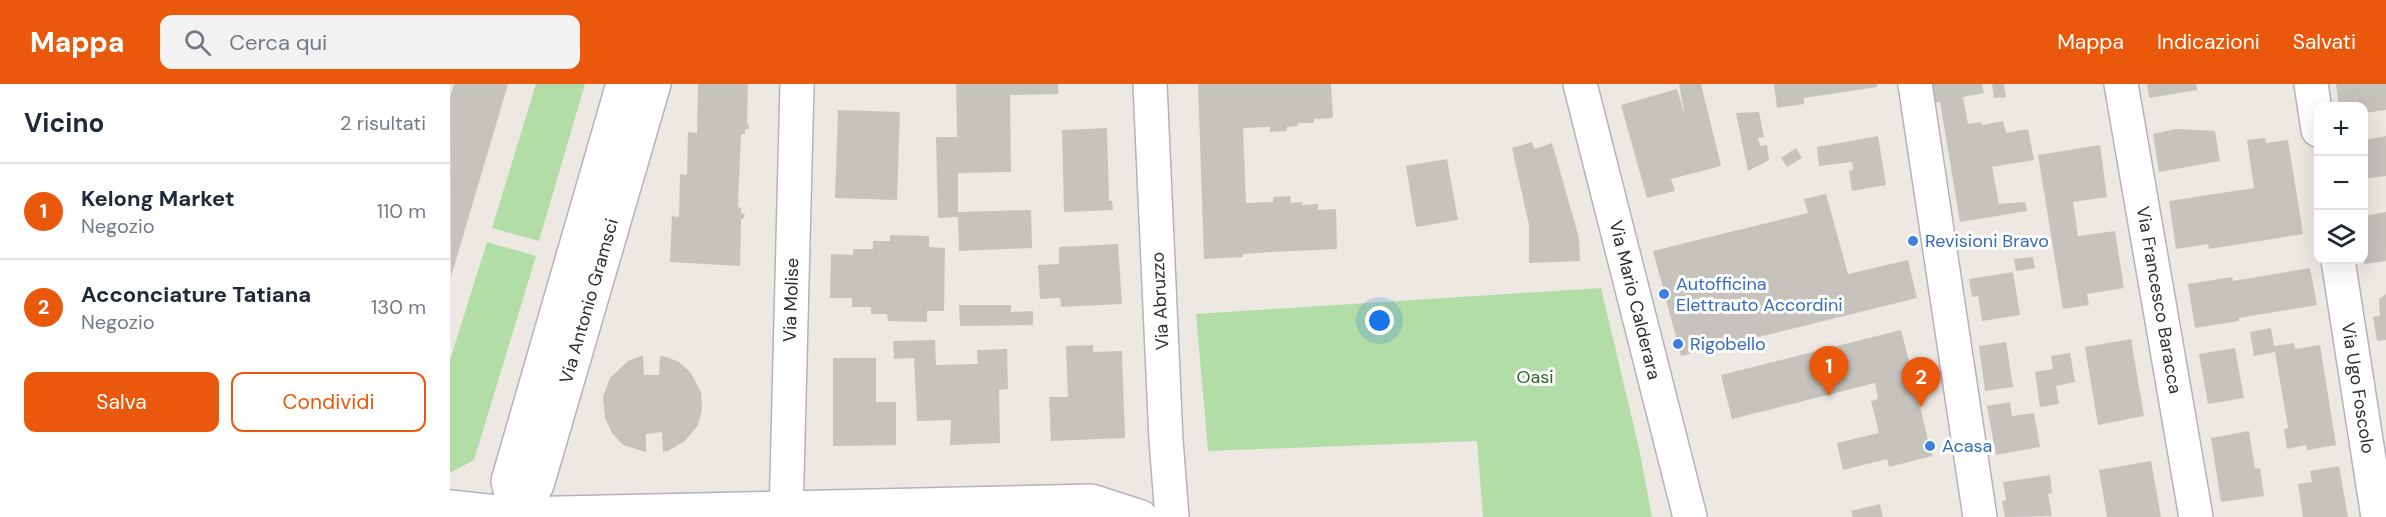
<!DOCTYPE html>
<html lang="it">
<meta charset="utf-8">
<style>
:root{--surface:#fff;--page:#f2f2f3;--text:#1f2937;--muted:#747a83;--line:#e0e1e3;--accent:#ea580c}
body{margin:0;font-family:"DM Sans",sans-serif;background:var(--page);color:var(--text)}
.controls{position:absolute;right:18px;top:18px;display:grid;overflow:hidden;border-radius:12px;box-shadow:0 6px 24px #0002}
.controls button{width:54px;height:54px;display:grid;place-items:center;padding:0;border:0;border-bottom:2px solid var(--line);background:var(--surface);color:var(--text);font:30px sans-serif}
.you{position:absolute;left:930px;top:237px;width:21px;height:21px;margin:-15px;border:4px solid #fff;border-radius:50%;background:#1a73e8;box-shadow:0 0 0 9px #1a73e833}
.badge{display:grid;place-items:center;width:39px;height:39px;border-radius:50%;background:var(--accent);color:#fff;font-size:20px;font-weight:700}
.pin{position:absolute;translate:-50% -50px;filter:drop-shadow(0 2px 3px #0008)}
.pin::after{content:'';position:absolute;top:32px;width:21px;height:18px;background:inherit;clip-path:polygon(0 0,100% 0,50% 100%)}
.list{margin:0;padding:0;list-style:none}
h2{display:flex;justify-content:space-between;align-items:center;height:78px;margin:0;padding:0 24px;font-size:26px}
h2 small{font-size:20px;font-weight:400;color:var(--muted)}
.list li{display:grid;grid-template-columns:39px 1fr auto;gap:18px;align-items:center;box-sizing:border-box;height:96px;padding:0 24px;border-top:2px solid var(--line)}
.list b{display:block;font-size:22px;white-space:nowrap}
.list p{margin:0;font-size:20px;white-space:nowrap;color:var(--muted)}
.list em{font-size:20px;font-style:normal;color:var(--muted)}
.actions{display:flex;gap:12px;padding:18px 24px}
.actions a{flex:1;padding:14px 0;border:2px solid var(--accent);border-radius:12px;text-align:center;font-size:21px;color:var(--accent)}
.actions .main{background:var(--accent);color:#fff}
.icon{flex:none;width:33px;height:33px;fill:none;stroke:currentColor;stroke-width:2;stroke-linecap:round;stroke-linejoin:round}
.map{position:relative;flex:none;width:1936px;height:433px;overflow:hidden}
header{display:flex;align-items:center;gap:36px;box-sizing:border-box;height:84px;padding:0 30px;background:var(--accent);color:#fff}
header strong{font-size:28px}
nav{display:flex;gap:33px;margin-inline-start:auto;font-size:21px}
.search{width:420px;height:54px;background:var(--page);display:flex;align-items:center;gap:15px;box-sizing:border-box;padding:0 21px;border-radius:12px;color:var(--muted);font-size:22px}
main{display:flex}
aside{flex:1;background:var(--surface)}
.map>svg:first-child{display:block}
.green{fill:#b3dda6}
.building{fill:#c6c3bd}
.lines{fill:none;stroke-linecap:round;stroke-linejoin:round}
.minor-casing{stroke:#b2b3bc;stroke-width:36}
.minor{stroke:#fff;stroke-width:33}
.shop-dot{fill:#3f7fe0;stroke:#fff;stroke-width:2}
.labels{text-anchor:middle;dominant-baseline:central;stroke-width:6;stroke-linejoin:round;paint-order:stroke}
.shop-label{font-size:18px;fill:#366cbe;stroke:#fff;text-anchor:start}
.street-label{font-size:18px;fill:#2e2e2e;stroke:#fff}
.park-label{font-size:18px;fill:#2c6424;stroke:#fff}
</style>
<header>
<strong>Mappa</strong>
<div class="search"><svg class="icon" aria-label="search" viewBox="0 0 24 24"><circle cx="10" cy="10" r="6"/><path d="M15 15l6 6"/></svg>Cerca qui</div>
<nav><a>Mappa</a><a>Indicazioni</a><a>Salvati</a></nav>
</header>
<main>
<aside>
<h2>Vicino<small>2 risultati</small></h2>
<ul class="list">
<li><span class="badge">1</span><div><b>Kelong Market</b><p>Negozio</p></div><em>110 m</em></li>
<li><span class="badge">2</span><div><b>Acconciature Tatiana</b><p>Negozio</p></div><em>130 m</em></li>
</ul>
<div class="actions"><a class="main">Salva</a><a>Condividi</a></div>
</aside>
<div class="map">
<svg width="1936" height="433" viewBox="0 0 1936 433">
<rect width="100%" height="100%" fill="#ede9e2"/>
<!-- green -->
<g class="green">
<polygon points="86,0 135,0 89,157 42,144"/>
<polygon points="37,158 86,172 24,376 0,389 0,276"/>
<polygon points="1151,204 1189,364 1202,433 1033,433 1027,357 758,367 746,230"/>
</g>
<!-- building -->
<g class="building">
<polygon points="4,0 58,0 1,193 0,13"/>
<polygon points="248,0 298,0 297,40 299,41 299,45 295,45 295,50 291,50 288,123 291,124 291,129 295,131 293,135 291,135 290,182 220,178 222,132 229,133 230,90 237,91 238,48 247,49"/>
<polygon points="506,0 608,0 608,10 560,11 561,88 508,89 508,128 581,126 582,164 509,167 508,133 488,134 486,53 507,53"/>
<polygon points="748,0 881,0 883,34 864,35 864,39 848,39 848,42 837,43 837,47 820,48 820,43 793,44 796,119 823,118 823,113 840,112 841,119 852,118 852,121 868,120 868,126 886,125 887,165 821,168 793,170 793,173 754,175"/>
<polygon points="1229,0 1251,0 1271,82 1221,95 1225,107 1197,114 1171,21 1227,5 1235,32"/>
<polygon points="1324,0 1427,0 1427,3 1354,14 1354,20 1327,24"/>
<polygon points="1482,0 1532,0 1534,9 1513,13 1518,40 1531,38 1532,41 1553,37 1556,49 1578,45 1584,76 1542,83 1549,120 1575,118 1577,127 1510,138 1490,18 1485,19"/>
<polygon points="1542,0 1554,0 1556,13 1544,14"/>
<polygon points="1697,0 1746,0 1747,6 1699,14"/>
<polygon points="1886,0 1936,0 1936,26 1914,29 1914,22 1889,22"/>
<polygon points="388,26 450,28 447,116 385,114"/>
<polygon points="1309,28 1314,53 1308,54 1310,62 1317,61 1319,76 1298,87 1286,29"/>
<polygon points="657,44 659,117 662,117 663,126 614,128 612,46"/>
<polygon points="1726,45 1765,47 1770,77 1709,88 1703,50"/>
<polygon points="1428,52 1436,101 1402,107 1399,87 1403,86 1402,78 1369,82 1367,63"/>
<polygon points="1936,52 1936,92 1914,95 1914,56"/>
<polygon points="1815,54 1816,59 1838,56 1853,150 1759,165 1758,160 1726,165 1719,117 1804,104 1797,56"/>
<polygon points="1082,58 1084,65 1102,59 1129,154 1130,177 1079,179 1079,141 1062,64"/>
<polygon points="1650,61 1657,113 1623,118 1628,152 1665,147 1674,204 1637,210 1639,221 1613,225 1588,71"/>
<polygon points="1346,64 1352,74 1337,83 1331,74"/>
<polygon points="997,75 1008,136 966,143 956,82"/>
<polygon points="1376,110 1398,190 1458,176 1467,214 1231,272 1203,167 1358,129 1354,115"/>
<polygon points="1936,128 1936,177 1914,180 1914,132"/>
<polygon points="440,151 479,152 479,163 495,164 494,227 477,227 477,238 438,237 437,230 421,230 421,223 402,223 402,214 380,214 381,170 403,171 403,165 423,165 423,157 440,157"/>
<polygon points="668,160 672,220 611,223 610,214 590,215 588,181 609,180 609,163"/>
<polygon points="1583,173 1585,184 1566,187 1564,175"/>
<polygon points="1860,184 1867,221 1789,234 1789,237 1745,244 1738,200 1782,193 1783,197"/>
<polygon points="1563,188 1570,231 1532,237 1528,212 1522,213 1519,195"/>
<polygon points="1936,210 1936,256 1927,257 1923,233 1930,232 1929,215"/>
<polygon points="509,221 561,221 561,228 583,227 583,241 510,242"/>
<polygon points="1821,244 1824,262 1844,259 1845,265 1870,261 1886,361 1857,366 1856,361 1837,365 1834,345 1838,344 1825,268 1804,272 1800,248"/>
<polygon points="1451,246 1461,285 1467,284 1473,305 1466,306 1482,372 1439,383 1437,375 1393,386 1387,359 1429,349 1421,317 1428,315 1425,299 1282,335 1271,291"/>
<polygon points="1681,255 1694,332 1648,341 1635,263"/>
<polygon points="485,256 486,281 528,280 527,266 557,265 558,305 549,306 550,359 500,361 501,336 467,337 464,274 444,275 443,257"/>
<polygon points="1556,258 1563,303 1535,307 1529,262"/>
<polygon points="643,261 643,268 672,267 675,354 601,357 599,313 618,313 616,262"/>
<polygon points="1785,264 1794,314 1758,320 1749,270"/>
<polygon points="1620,269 1625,298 1606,302 1609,320 1590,323 1585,288 1603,285 1601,272"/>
<polygon points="193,271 194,291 209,291 210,272 217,273 229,278 240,288 251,308 252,326 248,341 235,357 218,367 213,368 212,348 196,350 196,368 173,361 162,349 155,334 153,313 160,294 178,277"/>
<polygon points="383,274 426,274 426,318 446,318 446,361 383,362"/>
<polygon points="1560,318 1562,332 1584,329 1590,363 1546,371 1537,322"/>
<polygon points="1799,347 1805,385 1810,384 1814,412 1771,418 1761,354"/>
<polygon points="1701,377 1711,433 1657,433 1649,386"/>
<polygon points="1889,382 1898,433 1853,433 1848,400 1862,398 1860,387"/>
<polygon points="1600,391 1602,409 1598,410 1602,432 1555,433 1552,417 1556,416 1553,398"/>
<polygon points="1430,420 1433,433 1403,433 1401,427"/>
</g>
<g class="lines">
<defs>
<g id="minor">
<polyline points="700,0 716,356 722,433"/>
<polyline points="1130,0 1240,433"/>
<polyline points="1465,0 1530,433"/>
<polyline points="1671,0 1746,433"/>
<polyline points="1861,0 1868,46"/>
<polyline points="1888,176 1928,433"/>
<polyline points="0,423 66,430 641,417 691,433"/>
<polyline points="66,430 58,397 173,0"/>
<polyline points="66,433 87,401 204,0"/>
<polyline points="336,433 347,0"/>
</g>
</defs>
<!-- minor casing -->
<use href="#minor" class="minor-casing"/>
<!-- minor -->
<use href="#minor" class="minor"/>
</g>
<!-- markers -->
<g class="shop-dot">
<circle cx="1463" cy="157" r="6"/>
<circle cx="1214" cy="210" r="6"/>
<circle cx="1228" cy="260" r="6"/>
<circle cx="1480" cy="362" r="6"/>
</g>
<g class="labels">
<!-- shop labels -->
<g class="shop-label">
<text x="1475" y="157">Revisioni Bravo</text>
<text x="1226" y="200">Autofficina<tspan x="1226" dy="21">Elettrauto Accordini</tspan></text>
<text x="1240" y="260">Rigobello</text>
<text x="1492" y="362">Acasa</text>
</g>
<!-- street labels -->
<g class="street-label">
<text transform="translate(341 216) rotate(-88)">Via Molise</text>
<text transform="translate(1185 216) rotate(76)">Via Mario Calderara</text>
<text transform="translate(1709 216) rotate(80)">Via Francesco Baracca</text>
<text transform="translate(139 217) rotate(-74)">Via Antonio Gramsci</text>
<text transform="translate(710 217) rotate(-93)">Via Abruzzo</text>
<text transform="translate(1908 304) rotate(81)">Via Ugo Foscolo</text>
</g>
<!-- park labels -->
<g class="park-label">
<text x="1085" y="293">Oasi</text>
</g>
</g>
</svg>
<div class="controls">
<button>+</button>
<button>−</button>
<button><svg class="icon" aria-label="layers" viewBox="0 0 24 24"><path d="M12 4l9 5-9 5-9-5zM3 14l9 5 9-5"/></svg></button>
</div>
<div class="you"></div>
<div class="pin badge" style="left:1379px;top:312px">1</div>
<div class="pin badge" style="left:1471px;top:323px">2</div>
</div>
</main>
